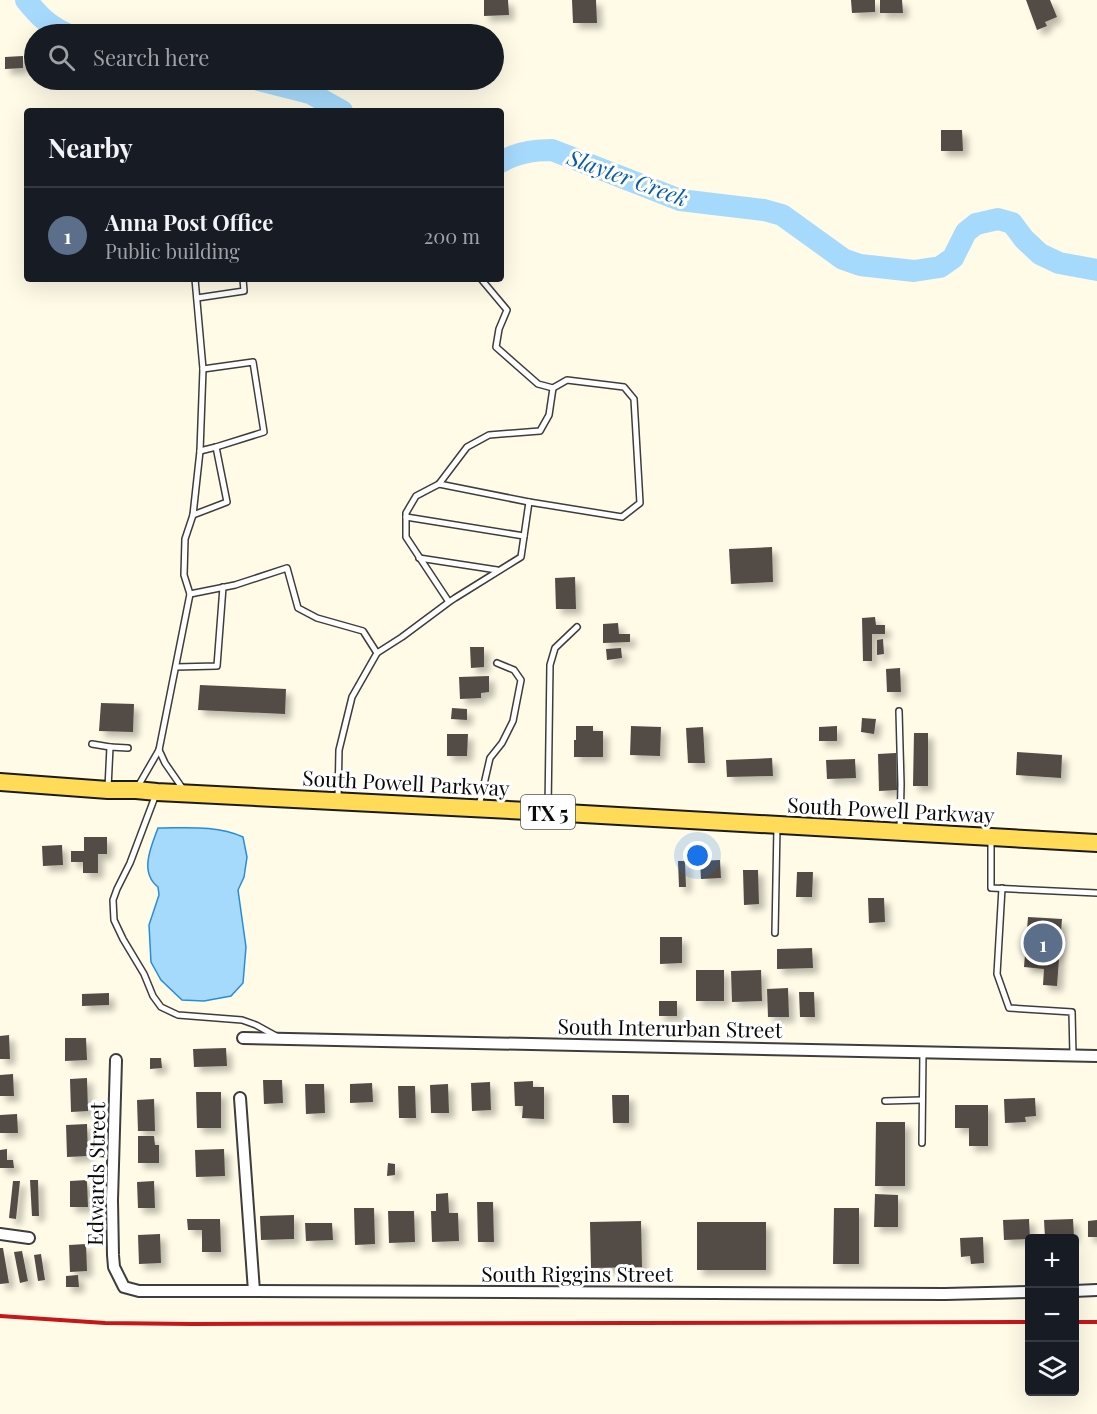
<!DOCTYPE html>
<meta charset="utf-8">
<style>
:root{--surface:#171b24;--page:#242831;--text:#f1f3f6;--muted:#9ea1a6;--line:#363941;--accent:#de9093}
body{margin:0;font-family:"Playfair Display",serif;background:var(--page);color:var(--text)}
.controls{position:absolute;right:18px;bottom:18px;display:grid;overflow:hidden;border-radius:6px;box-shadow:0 6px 24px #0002}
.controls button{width:54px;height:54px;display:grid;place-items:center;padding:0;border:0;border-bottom:2px solid var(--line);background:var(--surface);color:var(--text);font:30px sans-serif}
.you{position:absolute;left:698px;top:856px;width:21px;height:21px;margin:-15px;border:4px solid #fff;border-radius:50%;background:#1a73e8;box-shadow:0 0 0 9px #1a73e833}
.badge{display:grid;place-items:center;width:39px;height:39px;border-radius:50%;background:var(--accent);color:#fff;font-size:20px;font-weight:700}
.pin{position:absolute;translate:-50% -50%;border:3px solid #fff;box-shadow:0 2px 6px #0006}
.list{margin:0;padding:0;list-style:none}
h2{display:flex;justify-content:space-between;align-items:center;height:78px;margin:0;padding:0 24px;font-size:26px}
h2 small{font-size:20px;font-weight:400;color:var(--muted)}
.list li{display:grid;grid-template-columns:39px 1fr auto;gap:18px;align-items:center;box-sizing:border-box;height:96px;padding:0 24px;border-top:2px solid var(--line)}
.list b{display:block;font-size:22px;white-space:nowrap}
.list p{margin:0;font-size:20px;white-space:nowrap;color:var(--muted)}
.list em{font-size:20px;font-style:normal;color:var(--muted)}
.icon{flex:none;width:33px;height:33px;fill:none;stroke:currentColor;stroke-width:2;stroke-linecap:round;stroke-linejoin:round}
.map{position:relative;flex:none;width:1097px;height:1414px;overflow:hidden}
.search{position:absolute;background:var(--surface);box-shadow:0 6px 24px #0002;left:24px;top:24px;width:480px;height:66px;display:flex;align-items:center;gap:15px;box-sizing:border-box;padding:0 21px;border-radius:33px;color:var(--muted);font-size:22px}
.panel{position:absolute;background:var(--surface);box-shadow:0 6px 24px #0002;left:24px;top:108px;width:480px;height:174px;border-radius:6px}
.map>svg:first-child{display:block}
.water{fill:#a6dafc;stroke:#268dda;stroke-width:1.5}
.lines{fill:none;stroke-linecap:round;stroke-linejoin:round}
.river{stroke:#a6dafc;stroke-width:22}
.building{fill:#534b45;filter:url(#shadow)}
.lane-casing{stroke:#3d3d3d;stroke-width:8}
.street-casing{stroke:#3d3d3d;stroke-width:14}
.primary-casing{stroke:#1b1b1b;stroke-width:20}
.lane{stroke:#fff;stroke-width:5}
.street{stroke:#fff;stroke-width:10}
.primary{stroke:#ffdb57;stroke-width:16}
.rail{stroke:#c6161a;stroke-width:4}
.labels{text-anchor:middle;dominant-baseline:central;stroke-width:6;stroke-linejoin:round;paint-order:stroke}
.shield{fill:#fff;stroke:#545454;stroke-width:1.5}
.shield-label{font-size:20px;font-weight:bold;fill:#0a0a0a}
.street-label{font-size:21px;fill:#0a0a0a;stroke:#fff}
.water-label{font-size:22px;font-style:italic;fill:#095da6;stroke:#fff}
</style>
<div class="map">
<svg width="1097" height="1414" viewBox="0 0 1097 1414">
<defs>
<filter id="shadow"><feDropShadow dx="5.5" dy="5.5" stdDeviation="3" flood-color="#0004"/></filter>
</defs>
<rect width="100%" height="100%" fill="#fffbe7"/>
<!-- water -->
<path class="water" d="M158,828C186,828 217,825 243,837L247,857L244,877L238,890L246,947L243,983L231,996L204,1001L182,1000L161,980L151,962L149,925L159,895L158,887C139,872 151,847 158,828Z"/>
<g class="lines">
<!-- river -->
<g class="river">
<path d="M26,0C39,16 49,26 67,34"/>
<polyline points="259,80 310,93 342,111"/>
<path d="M501,162C517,152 534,150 552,150L680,200L764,210L782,215L843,259L860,265L914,271L940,267L953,258L966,232L976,224L998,219L1012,223L1024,239L1040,254L1059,263L1097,270"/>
</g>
</g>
<!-- building -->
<g class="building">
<polygon points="484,0 508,0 509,15 484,16"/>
<polygon points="572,0 596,0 597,23 573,23"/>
<polygon points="851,0 875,0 875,12 852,13"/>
<polygon points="880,0 902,0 903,13 880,13"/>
<polygon points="1026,0 1050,0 1057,17 1045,22 1047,26 1037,30"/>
<polygon points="23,56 23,68 5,69 5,57"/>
<polygon points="941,130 962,130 963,151 941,151"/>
<polygon points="772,547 773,582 731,584 729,549"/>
<polygon points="575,577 576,609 556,609 555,578"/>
<polygon points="875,617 876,625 885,625 885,634 872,634 872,661 863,661 862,618"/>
<polygon points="618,623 619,634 630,634 630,642 603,643 603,624"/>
<polygon points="883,639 884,654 877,655 877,640"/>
<polygon points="470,647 484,647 484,667 471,668"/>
<polygon points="621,648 622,658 607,660 606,649"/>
<polygon points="900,668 901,692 887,692 886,669"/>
<polygon points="489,676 489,692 481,693 481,698 460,699 459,677"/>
<polygon points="200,685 286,689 285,714 198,710"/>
<polygon points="101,703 134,704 133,732 99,731"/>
<polygon points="452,708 467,709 467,720 451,719"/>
<polygon points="862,718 876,719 874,734 861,732"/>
<polygon points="576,726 593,726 593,731 603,731 603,757 574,757 574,740 576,740"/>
<polygon points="631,726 661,727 660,756 630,755"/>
<polygon points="837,726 837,741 819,741 819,727"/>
<polygon points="703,727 705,763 688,763 686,728"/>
<polygon points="914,733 928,733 928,786 913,786"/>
<polygon points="447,734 468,734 467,756 447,756"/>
<polygon points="1017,752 1062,755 1061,778 1016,775"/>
<polygon points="896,753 897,790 879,791 878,754"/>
<polygon points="772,758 773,776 727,777 726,760"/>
<polygon points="855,759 856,778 827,779 826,760"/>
<polygon points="84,837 107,837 107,854 98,854 98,873 83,873 83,862 71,862 71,851 84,851"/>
<polygon points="62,845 63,865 43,866 42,846"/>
<polygon points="720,860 721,878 701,879 700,861"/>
<polygon points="678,861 685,861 686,887 679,887"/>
<polygon points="743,870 758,870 759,904 744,905"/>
<polygon points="797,872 813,872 812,897 796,897"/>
<polygon points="868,898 884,898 885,922 869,923"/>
<polygon points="1028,917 1062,919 1057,986 1043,985 1044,969 1024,967"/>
<polygon points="660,937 682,937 682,963 660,964"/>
<polygon points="812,948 813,968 777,969 777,949"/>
<rect x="696" y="970" width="28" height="31"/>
<polygon points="761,970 762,1001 732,1002 731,971"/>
<polygon points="788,988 789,1017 768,1017 767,989"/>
<polygon points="799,992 814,992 815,1017 800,1017"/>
<polygon points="109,993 109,1005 82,1006 82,994"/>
<rect x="659" y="1001" width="18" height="15"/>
<polygon points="9,1035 10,1059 0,1059 0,1036"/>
<polygon points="65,1038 86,1038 87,1060 65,1061"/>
<polygon points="226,1048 227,1066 194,1067 193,1049"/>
<polygon points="150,1058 161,1058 162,1068 150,1069"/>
<polygon points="13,1074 14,1096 0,1096 0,1075"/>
<polygon points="87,1078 88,1111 71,1112 70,1079"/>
<polygon points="263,1080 282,1080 283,1103 264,1104"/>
<polygon points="533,1081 533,1087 544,1087 544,1119 522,1118 523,1106 515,1106 514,1082"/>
<polygon points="490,1082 491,1110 472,1111 471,1083"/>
<polygon points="372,1083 373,1102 350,1103 350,1084"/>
<polygon points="305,1084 324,1084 325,1113 306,1114"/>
<polygon points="448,1084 449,1113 431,1113 430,1085"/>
<polygon points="398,1086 415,1086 416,1118 399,1118"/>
<polygon points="196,1092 221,1092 221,1128 197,1128"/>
<polygon points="612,1095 629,1095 629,1123 613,1123"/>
<polygon points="1035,1098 1036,1116 1025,1117 1026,1122 1005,1123 1004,1099"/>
<polygon points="154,1099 155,1131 138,1131 137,1100"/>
<polygon points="955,1105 988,1105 988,1146 969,1146 969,1128 955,1128"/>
<polygon points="17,1114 18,1133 0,1133 0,1115"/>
<polygon points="876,1122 905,1122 905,1186 875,1186"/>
<polygon points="87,1124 88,1156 67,1157 66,1125"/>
<polygon points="138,1136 154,1136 155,1145 159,1145 159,1163 138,1163"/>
<polygon points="7,1149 7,1160 13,1160 14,1168 0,1168 0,1150"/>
<polygon points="224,1149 225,1176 196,1177 195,1150"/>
<polygon points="388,1163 395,1164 395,1175 387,1176"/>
<polygon points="30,1180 38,1180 39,1216 32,1216"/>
<polygon points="87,1180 88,1207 70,1207 70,1181"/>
<polygon points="13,1181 20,1181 16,1219 9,1218"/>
<polygon points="154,1181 155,1208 138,1208 137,1182"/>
<polygon points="448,1193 449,1213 458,1213 459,1241 432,1242 431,1211 436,1211 436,1194"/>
<polygon points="875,1194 898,1195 898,1227 874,1227"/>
<polygon points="477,1202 493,1202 494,1242 478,1242"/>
<polygon points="354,1208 374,1208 375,1244 355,1245"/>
<polygon points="834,1208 859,1208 859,1264 833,1264"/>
<polygon points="388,1211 414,1211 415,1242 389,1243"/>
<polygon points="294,1215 294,1239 261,1240 260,1216"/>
<polygon points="187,1219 220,1219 221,1252 202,1252 202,1230 188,1230"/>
<polygon points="1029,1219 1030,1239 1004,1240 1003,1220"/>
<polygon points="1073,1219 1074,1237 1045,1238 1044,1220"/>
<polygon points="1097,1220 1097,1237 1088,1237 1088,1221"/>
<polygon points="641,1221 642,1267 591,1268 590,1222"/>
<rect x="697" y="1222" width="69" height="48"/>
<polygon points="305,1223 332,1223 333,1240 306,1241"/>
<polygon points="160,1234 161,1263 139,1264 138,1235"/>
<polygon points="983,1237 984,1263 971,1264 970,1256 961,1257 960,1238"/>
<polygon points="86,1244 87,1271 70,1272 69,1245"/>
<polygon points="0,1248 3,1248 9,1283 0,1284"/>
<polygon points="22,1251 28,1281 20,1283 14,1252"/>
<polygon points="41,1254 45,1280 38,1281 34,1255"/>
<polygon points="78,1275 79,1287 66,1287 66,1276"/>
</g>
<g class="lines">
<defs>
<g id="lane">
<polyline points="481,279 507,310 499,329 496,347 538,384 553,388"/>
<polyline points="197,298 244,291 243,279"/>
<polyline points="200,451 216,447 264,432 253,362 203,369"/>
<polyline points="439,484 529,502"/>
<polyline points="193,515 227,502 216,447"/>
<polyline points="406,517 524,536"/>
<polyline points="419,558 497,570"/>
<polyline points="190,594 235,585 287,568 298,608 317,618 363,631 377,653"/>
<polyline points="176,667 217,666 223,587"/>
<polyline points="899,711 901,784 900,831"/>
<polyline points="92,744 110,747"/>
<polyline points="159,750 165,763 183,789"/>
<polyline points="108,788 110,747 128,748"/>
<polyline points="137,788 159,750 190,594 184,575 185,539 193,515 200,451 203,369 195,279"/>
<polyline points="156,794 130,863 117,889 113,900 114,920 123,939 144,974 153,996 161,1007 178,1015 242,1020 256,1025 276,1036"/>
<polyline points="338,799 339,750 352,697 377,653 402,637 449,602 455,598 521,557 529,502 622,517 640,503 634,399 624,387 567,380 553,388 549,415 540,431 489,435 467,447 439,484 416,496 406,513 406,537 449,602"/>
<polyline points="479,806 490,758 502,743 513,721 521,680 514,670 497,663"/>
<polyline points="548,810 550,665 555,648 577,627"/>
<polyline points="991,840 991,888 1097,893"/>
<polyline points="1002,888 997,974 1009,1008 1072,1012 1073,1055"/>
<polyline points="775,933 777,827"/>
<polyline points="885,1101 922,1100"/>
<polyline points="922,1143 923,1052"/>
</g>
<g id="street">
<polyline points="243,1038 1097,1056"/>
<polyline points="116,1060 112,1200 113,1255 114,1267 124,1287 139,1291 254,1291 945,1294 1030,1292"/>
<polyline points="240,1098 254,1291"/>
<polyline points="0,1234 29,1238"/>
<polyline points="1074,1291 1097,1290"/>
</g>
<polyline id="primary" points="0,782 108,790 136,790 157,792 548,812 1097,843"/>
</defs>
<!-- lane casing -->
<use href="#lane" class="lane-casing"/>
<!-- street casing -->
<use href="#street" class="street-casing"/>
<!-- primary casing -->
<use href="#primary" class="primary-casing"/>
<!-- lane -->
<use href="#lane" class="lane"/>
<!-- street -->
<use href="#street" class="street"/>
<!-- primary -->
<use href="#primary" class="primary"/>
<!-- rail -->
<g class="rail">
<polyline points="0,1316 105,1323 192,1324 1030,1322"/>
<polyline points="1074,1322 1097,1322"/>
</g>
</g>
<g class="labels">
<!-- shield labels -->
<rect class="shield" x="521" y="795" width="54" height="34" rx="4.5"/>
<g class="shield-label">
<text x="548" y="812">TX 5</text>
</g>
<!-- street labels -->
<g class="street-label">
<text transform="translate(406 782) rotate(3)">South Powell Parkway</text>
<text transform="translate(891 809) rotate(3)">South Powell Parkway</text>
<text transform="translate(670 1027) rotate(1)">South Interurban Street</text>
<text transform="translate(95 1174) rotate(-89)">Edwards Street</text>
<text x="577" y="1273">South Riggins Street</text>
</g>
<!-- water labels -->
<g class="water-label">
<text transform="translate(628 177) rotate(20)">Slayter Creek</text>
</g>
</g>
</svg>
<div class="controls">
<button>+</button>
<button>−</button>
<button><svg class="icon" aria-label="layers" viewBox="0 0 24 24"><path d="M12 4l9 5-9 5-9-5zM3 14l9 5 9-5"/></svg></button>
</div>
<div class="you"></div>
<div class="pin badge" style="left:1043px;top:943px;background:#5c6f8a">1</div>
<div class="search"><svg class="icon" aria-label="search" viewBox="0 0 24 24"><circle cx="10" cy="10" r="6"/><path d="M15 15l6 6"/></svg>Search here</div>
<section class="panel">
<h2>Nearby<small></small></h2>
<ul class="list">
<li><span class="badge" style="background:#5c6f8a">1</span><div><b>Anna Post Office</b><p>Public building</p></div><em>200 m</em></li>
</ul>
</section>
</div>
